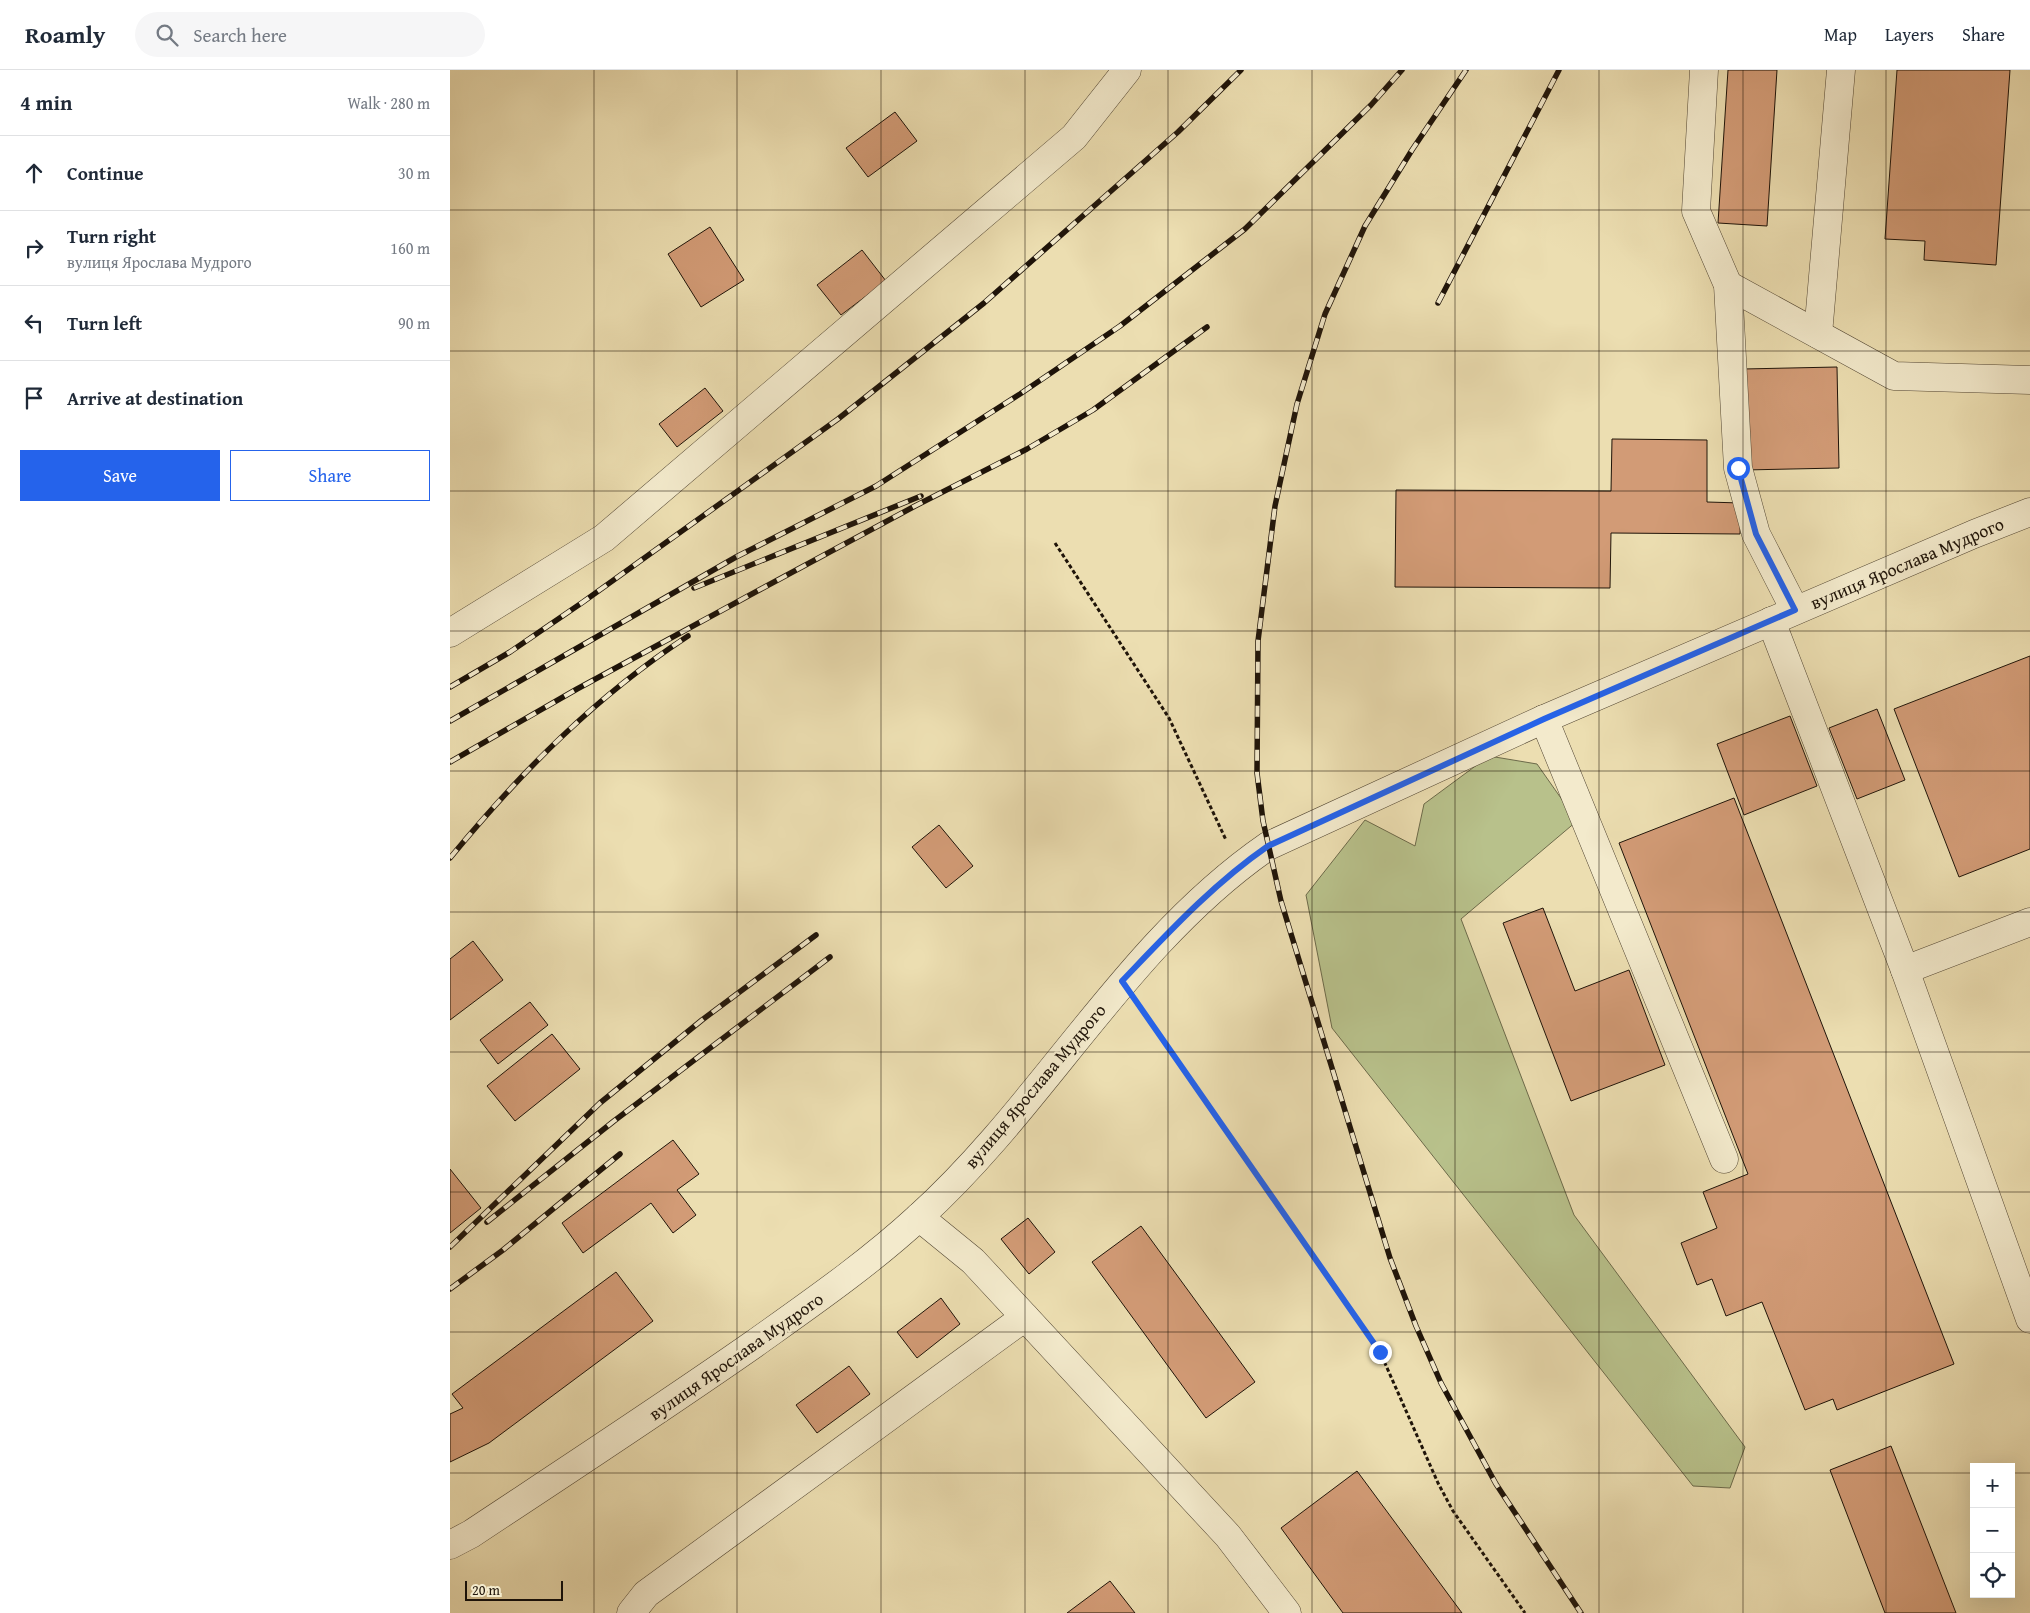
<!DOCTYPE html>
<meta charset="utf-8">
<style>
:root{--surface:#fff;--page:#f6f6f7;--text:#1f2937;--muted:#747a83;--line:#e0e1e3;--accent:#2563eb}
body{margin:0;font-family:"Gentium Book Plus",serif;background:var(--page);color:var(--text)}
.controls{position:absolute;right:15px;bottom:15px;display:grid;overflow:hidden;border-radius:0px;box-shadow:0 5px 20px #0002}
.controls button{width:45px;height:45px;display:grid;place-items:center;padding:0;border:0;border-bottom:1px solid var(--line);background:var(--surface);color:var(--text);font:25px sans-serif}
.scale{position:absolute;left:15px;bottom:12px;width:98px;box-sizing:border-box;padding-left:5px;border:2px solid #1f1409;border-top:0;font-size:14px;line-height:18px;white-space:nowrap;color:#1f1409;-webkit-text-stroke:4px #f3eacc;paint-order:stroke}
.stop{position:absolute;width:15px;height:15px;margin:-11px;border:4px solid #2563eb;border-radius:50%;background:#fff}
.stop.end{background:#2563eb;border-color:#fff;box-shadow:0 1px 5px #0008}
.list{margin:0;padding:0;list-style:none}
h2{display:flex;justify-content:space-between;align-items:center;height:65px;margin:0;padding:0 20px;font-size:21px}
h2 small{font-size:16px;font-weight:400;color:var(--muted)}
.list li{display:grid;grid-template-columns:32px 1fr auto;gap:15px;align-items:center;box-sizing:border-box;height:75px;padding:0 20px;border-top:1px solid var(--line)}
.list b{display:block;font-size:19px;white-space:nowrap}
.list p{margin:0;font-size:16px;white-space:nowrap;color:var(--muted)}
.list em{font-size:16px;font-style:normal;color:var(--muted)}
.actions{display:flex;gap:10px;padding:15px 20px}
.actions a{flex:1;padding:11px 0;border:1px solid var(--accent);border-radius:0px;text-align:center;font-size:18px;color:var(--accent)}
.actions .main{background:var(--accent);color:#fff}
.icon{flex:none;width:28px;height:28px;fill:none;stroke:currentColor;stroke-width:2;stroke-linecap:round;stroke-linejoin:round}
.map{position:relative;flex:none;width:1580px;height:1543px;overflow:hidden}
header{display:flex;align-items:center;gap:30px;box-sizing:border-box;height:70px;padding:0 25px;background:var(--surface);border-bottom:1px solid var(--line)}
header strong{font-size:24px}
nav{display:flex;gap:28px;margin-inline-start:auto;font-size:18px}
.search{width:350px;height:45px;background:var(--page);display:flex;align-items:center;gap:12px;box-sizing:border-box;padding:0 18px;border-radius:28px;color:var(--muted);font-size:19px}
main{display:flex}
aside{flex:1;background:var(--surface)}
.map>svg:first-child{display:block}
.green{fill:#b8c18b;stroke:#6c6a4a}
.building{fill:#d29b76;stroke:#1f1409}
.lines{fill:none;stroke-linecap:round;stroke-linejoin:round}
.minor-casing{stroke:#524633;stroke-width:29}
.path{stroke:#1f1409;stroke-width:3;stroke-dasharray:4 2.5;stroke-linecap:butt}
.minor{stroke:#f3eacc;stroke-width:28}
.rail-casing{stroke:#1f1409;stroke-width:5.5}
.rail{stroke:#f3eacc;stroke-width:4;stroke-dasharray:11;stroke-linecap:butt}
.route{stroke:#2563eb;stroke-width:6}
.grid{fill:none;stroke:#1f1409;stroke-width:1;stroke-opacity:0.55}
.labels{text-anchor:middle;dominant-baseline:central;stroke-width:4.5;stroke-linejoin:round;paint-order:stroke}
.street-label{font-size:18px;fill:#1f1409;stroke:#f3eacc}
</style>
<header>
<strong>Roamly</strong>
<div class="search"><svg class="icon" aria-label="search" viewBox="0 0 24 24"><circle cx="10" cy="10" r="6"/><path d="M15 15l6 6"/></svg>Search here</div>
<nav><a>Map</a><a>Layers</a><a>Share</a></nav>
</header>
<main>
<aside>
<h2>4 min<small>Walk · 280 m</small></h2>
<ul class="list">
<li><svg class="icon" aria-label="ahead" viewBox="0 0 24 24"><path d="M12 20V5M6 11l6-6 6 6"/></svg><div><b>Continue</b></div><em>30 m</em></li>
<li><svg class="icon" aria-label="right" viewBox="0 0 24 24"><path d="M7 20v-9h11M14 6l5 5-5 5"/></svg><div><b>Turn right</b><p>вулиця Ярослава Мудрого</p></div><em>160 m</em></li>
<li><svg class="icon" aria-label="left" viewBox="0 0 24 24"><path d="M17 20v-9H6M10 6l-5 5 5 5"/></svg><div><b>Turn left</b></div><em>90 m</em></li>
<li><svg class="icon" aria-label="arrive" viewBox="0 0 24 24"><path d="M6 21V4h12l-3 4 3 4H6"/></svg><div><b>Arrive at destination</b></div></li>
</ul>
<div class="actions"><a class="main">Save</a><a>Share</a></div>
</aside>
<div class="map">
<svg width="1580" height="1543" viewBox="0 0 1580 1543">
<rect width="100%" height="100%" fill="#ecdeb1"/>
<filter id="stains"><feTurbulence type="fractalNoise" baseFrequency=".004" numOctaves="4"/><feColorMatrix values="0 0 0 0 .2 0 0 0 0 .09 0 0 0 0 .02 0 0 0 .5 -.17"/></filter>
<radialGradient id="worn" r=".72"><stop offset=".6" stop-color="#630" stop-opacity="0"/><stop offset="1" stop-color="#630" stop-opacity=".3"/></radialGradient>
<!-- green -->
<polygon class="green" points="1039,686 1087,694 1127,751 1011,849 1124,1145 1295,1377 1280,1418 1243,1416 882,958 856,825 915,750 965,776 974,734"/>
<!-- building -->
<g class="building">
<polygon points="1278,0 1327,0 1317,156 1268,153"/>
<polygon points="1447,0 1560,0 1546,195 1474,190 1475,171 1435,169"/>
<polygon points="445,42 467,71 418,107 396,78"/>
<polygon points="260,157 294,210 251,237 218,184"/>
<polygon points="412,180 436,211 391,245 367,215"/>
<polygon points="1387,297 1389,398 1294,400 1293,299"/>
<polygon points="255,318 273,341 227,377 209,354"/>
<polygon points="1162,369 1257,370 1257,432 1291,433 1290,464 1161,463 1160,518 945,517 946,420 1161,421"/>
<polygon points="1580,586 1580,779 1509,807 1444,639"/>
<polygon points="1427,639 1455,710 1407,729 1379,658"/>
<polygon points="1340,646 1367,716 1294,745 1267,674"/>
<polygon points="1284,728 1504,1294 1387,1340 1383,1329 1355,1340 1312,1232 1276,1246 1262,1209 1247,1215 1231,1173 1267,1158 1253,1122 1298,1104 1169,773"/>
<polygon points="489,755 523,796 496,818 462,777"/>
<polygon points="1093,838 1125,921 1179,900 1215,995 1121,1031 1053,853"/>
<polygon points="23,871 53,910 0,950 0,889"/>
<polygon points="80,932 98,955 48,994 30,970"/>
<polygon points="102,964 130,999 65,1051 37,1016"/>
<polygon points="223,1070 249,1104 227,1120 246,1145 223,1163 201,1133 133,1183 112,1153"/>
<polygon points="0,1099 31,1138 0,1163"/>
<polygon points="578,1148 605,1182 579,1204 551,1169"/>
<polygon points="691,1156 805,1312 756,1348 642,1192"/>
<polygon points="166,1202 203,1251 39,1373 0,1392 0,1344 13,1338 2,1324"/>
<polygon points="491,1228 510,1254 467,1288 447,1262"/>
<polygon points="399,1296 420,1324 367,1363 346,1335"/>
<polygon points="1441,1376 1506,1543 1435,1543 1380,1400"/>
<polygon points="907,1401 1012,1543 893,1543 831,1458"/>
<polygon points="660,1511 685,1543 617,1543"/>
</g>
<g class="lines">
<defs>
<g id="minor">
<polyline points="1254,0 1246,141 1278,215 1288,398 1306,464 1345,540"/>
<polyline points="1278,215 1444,306 1580,310"/>
<polyline points="1368,264 1391,0"/>
<polyline points="1321,551 1455,900 1580,1249"/>
<polyline points="0,563 154,468 624,67 677,0"/>
<polyline points="1094,649 1274,1089"/>
<polyline points="1455,900 1580,852"/>
<polyline points="469,1147 523,1191 778,1466 837,1543"/>
<path d="M0,1475L21,1464C116,1401 211,1339 304,1274C360,1234 418,1194 469,1147C595,1033 676,874 818,776L1094,649L1524,464L1580,442"/>
<polyline points="181,1543 196,1524 575,1247"/>
</g>
</defs>
<!-- minor casing -->
<use href="#minor" class="minor-casing"/>
<!-- path -->
<g class="path">
<polyline points="605,473 719,648 776,770"/>
<polyline points="691,939 930,1282 988,1413 1003,1441 1075,1543"/>
</g>
<!-- minor -->
<use href="#minor" class="minor"/>
<defs>
<g id="rail">
<polyline points="1016,0 962,80 915,156 875,244 847,334 825,436 808,571 807,703 813,751 831,831 940,1188 966,1256 991,1313 1046,1414 1131,1543"/>
<polyline points="988,233 1109,0"/>
<polyline points="244,518 471,426"/>
<polyline points="0,617 60,582 133,532 388,349 534,233 728,62 791,0"/>
<polyline points="0,651 286,487 426,416 570,324 670,256 795,159 921,35 952,0"/>
<polyline points="0,692 127,619 311,519 465,436 577,379 643,340 757,257"/>
<path d="M0,788C70,703 146,626 238,566"/>
<polyline points="37,1152 164,1051 380,887"/>
<polyline points="0,1177 150,1033 252,950 366,865"/>
<polyline points="0,1219 53,1180 170,1084"/>
</g>
</defs>
<!-- rail casing -->
<use href="#rail" class="rail-casing"/>
<!-- rail -->
<use href="#rail" class="rail"/>
</g>
<g class="lines">
<!-- route -->
<path class="route" d="M930,1282L672,911C718,863 763,814 818,776L1094,649L1345,540L1306,464L1288,398"/>
</g>
<!-- grid -->
<path class="grid" d="M144,0V1543M287,0V1543M431,0V1543M575,0V1543M718,0V1543M862,0V1543M1005,0V1543M1149,0V1543M1293,0V1543M1436,0V1543M0,140H1580M0,281H1580M0,421H1580M0,561H1580M0,701H1580M0,842H1580M0,982H1580M0,1122H1580M0,1262H1580M0,1403H1524M1561,1403H1580"/>
<g class="labels">
<!-- street labels -->
<g class="street-label">
<text transform="translate(1457 493) rotate(-23)">вулиця Ярослава Мудрого</text>
<text transform="translate(585 1016) rotate(-50)">вулиця Ярослава Мудрого</text>
<text transform="translate(286 1286) rotate(-35)">вулиця Ярослава Мудрого</text>
</g>
</g>
<rect width="100%" height="100%" filter="url(#stains)"/>
<rect width="100%" height="100%" fill="url(#worn)"/>
</svg>
<div class="controls">
<button>+</button>
<button>−</button>
<button><svg class="icon" aria-label="locate" viewBox="0 0 24 24"><circle cx="12" cy="12" r="6"/><path d="M12 2v4M12 18v4M2 12h4M18 12h4"/></svg></button>
</div>
<div class="scale">20 m</div>
<div class="stop" style="left:1288px;top:398px"></div>
<div class="stop end" style="left:930px;top:1282px"></div>
</div>
</main>
